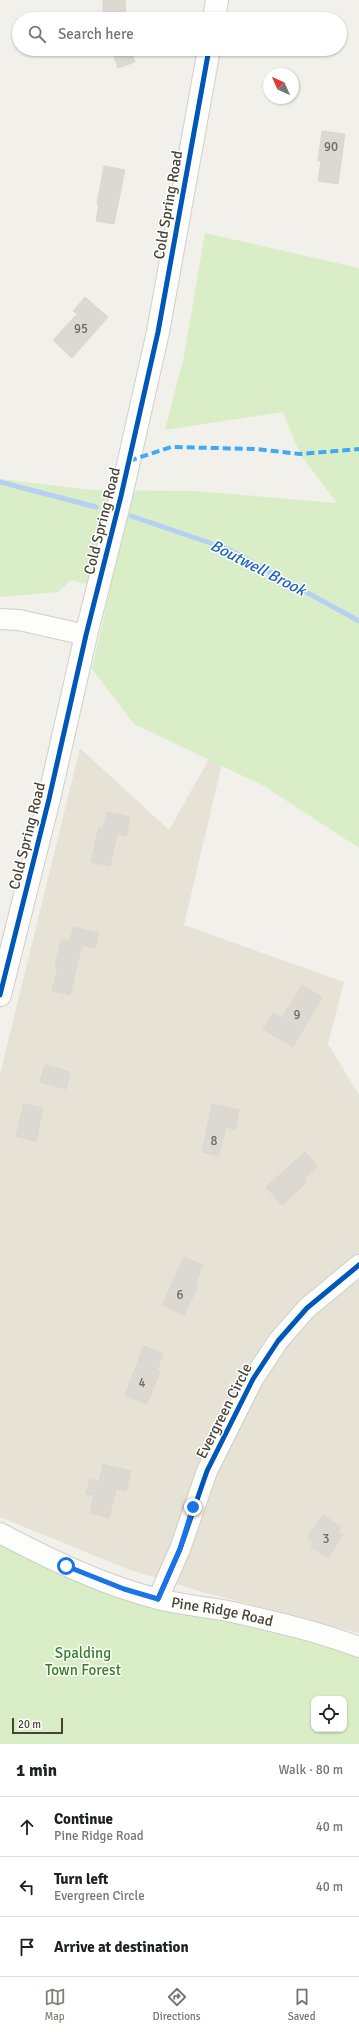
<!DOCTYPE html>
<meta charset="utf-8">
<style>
:root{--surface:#fff;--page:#f2f2f2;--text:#202124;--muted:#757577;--line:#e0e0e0;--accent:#848074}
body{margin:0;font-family:Signika,sans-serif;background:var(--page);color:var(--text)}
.controls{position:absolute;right:12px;bottom:12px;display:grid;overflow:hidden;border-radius:8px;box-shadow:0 1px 3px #0004}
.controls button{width:36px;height:36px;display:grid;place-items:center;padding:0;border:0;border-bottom:1px solid var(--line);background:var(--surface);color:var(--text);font:20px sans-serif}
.compass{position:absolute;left:263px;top:68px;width:36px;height:36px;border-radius:50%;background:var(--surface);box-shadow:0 1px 3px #0004;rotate:315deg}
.scale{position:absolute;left:12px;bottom:10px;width:51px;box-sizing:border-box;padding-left:4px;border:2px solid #484434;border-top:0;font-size:11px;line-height:14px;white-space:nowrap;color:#484434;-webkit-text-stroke:3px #fff;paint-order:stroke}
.stop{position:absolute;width:12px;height:12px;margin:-9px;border:3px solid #1a73e8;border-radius:50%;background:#fff}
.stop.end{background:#1a73e8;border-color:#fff;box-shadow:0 1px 4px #0008}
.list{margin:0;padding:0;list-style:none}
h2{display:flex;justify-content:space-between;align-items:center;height:52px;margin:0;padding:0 16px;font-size:17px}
h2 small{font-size:13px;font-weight:400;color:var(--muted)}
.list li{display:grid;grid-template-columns:26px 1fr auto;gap:12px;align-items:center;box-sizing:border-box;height:60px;padding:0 16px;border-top:1px solid var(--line)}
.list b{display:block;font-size:15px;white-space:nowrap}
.list p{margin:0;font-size:13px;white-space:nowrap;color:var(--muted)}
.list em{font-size:13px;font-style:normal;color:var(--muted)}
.icon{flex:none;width:22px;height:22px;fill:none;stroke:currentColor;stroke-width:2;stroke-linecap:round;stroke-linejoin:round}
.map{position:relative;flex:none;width:359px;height:1744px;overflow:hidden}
.search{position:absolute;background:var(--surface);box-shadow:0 1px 3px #0004;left:12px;right:12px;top:12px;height:44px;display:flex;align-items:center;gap:10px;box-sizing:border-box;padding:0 14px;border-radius:22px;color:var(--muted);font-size:15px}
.sheet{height:232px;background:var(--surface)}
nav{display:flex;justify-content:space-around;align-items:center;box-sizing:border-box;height:56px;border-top:1px solid var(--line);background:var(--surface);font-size:11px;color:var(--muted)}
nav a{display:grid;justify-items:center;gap:2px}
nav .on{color:var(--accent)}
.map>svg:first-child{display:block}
.residential{fill:#e6e3d6}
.green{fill:#d9eec7;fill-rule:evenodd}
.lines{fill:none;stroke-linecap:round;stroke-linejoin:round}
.stream{stroke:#b6d0f3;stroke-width:5}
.building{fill:#dbd9d2;stroke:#dad8cf}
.minor-casing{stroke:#d0cec7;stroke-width:22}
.tertiary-casing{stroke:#d0cec7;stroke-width:24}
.minor{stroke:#fdfdfc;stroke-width:20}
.tertiary{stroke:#fdfdfc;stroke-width:22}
.quiet{stroke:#3fa9f5;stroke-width:4;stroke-dasharray:8 4;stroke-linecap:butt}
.cycleway-casing{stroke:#fff;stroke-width:8}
.cycleway{stroke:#0057b8;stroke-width:5}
.route{stroke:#1a73e8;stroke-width:5}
.labels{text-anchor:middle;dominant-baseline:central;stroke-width:3;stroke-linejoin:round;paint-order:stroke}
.number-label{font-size:13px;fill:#6e6a5c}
.street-label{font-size:15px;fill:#484434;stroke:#fff}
.park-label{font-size:15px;fill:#368022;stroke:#fff}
.water-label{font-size:16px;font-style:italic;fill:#2363be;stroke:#fff}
</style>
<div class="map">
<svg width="359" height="1744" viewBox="0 0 359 1744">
<rect width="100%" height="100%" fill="#f2f0ea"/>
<!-- residential -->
<polygon class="residential" points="233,717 184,925 344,982 328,1044 359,1095 359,1633 206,1593 127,1569 0,1517 0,1074 80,748 169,830"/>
<!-- green -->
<g class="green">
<polygon points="205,233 359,268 359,848 264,786 134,724 92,669 110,590 71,580 58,592 0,597 0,479 91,490 196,491 337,503 300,454 283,412 165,430 184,356"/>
<path d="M0,1533L124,1589L359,1647V1744H0ZM314,1699H344V1729H314Z"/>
</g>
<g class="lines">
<!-- stream -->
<g class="stream">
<polyline points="0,482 96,507"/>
<polyline points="131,516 228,549 359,621"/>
</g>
</g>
<!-- building -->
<g class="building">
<polygon points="103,0 125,0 126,19 103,19"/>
<polygon points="111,49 130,49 135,62 118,68"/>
<polygon points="322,131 345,134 338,184 318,181 321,161 318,161"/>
<polygon points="104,166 125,170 114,224 96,221 99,205 97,204"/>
<polygon points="85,297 108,317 72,358 53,340 77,314 73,311"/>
<polygon points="107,812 130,817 126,836 117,834 110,866 91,862 99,827 103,829"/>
<polygon points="73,927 99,933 95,948 82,945 70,995 52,991 58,967 55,966 61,940 70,942"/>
<polygon points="302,985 322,997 293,1047 263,1029 273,1013 282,1018"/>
<polygon points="45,1065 70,1072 66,1089 40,1082"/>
<polygon points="24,1104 43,1108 36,1141 16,1136"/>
<polygon points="212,1104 239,1110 235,1129 226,1127 219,1156 202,1152"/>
<polygon points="305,1152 318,1166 304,1179 307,1182 282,1205 266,1187"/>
<polygon points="184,1257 203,1265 195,1284 198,1286 184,1315 162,1305"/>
<polygon points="144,1346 163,1354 157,1370 160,1372 147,1404 125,1395"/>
<polygon points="103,1464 131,1471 126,1491 116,1489 109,1518 90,1513 94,1495 86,1494 90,1479 99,1482"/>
<polygon points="323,1515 341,1527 338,1532 343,1535 328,1558 311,1546 314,1541 308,1537"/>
</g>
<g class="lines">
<defs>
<g id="minor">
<polyline points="0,619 19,620 86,635"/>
<path id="s1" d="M0,1533C51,1560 105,1586 162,1600C184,1605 206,1607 228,1611C272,1621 317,1631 359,1647"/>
<polyline points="158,1599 180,1549 207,1471 253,1379 278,1341 307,1308 359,1265"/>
</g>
<g id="tertiary">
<polyline points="214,19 217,0"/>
<polyline points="0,995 49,799 86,635 121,496 158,332 209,49"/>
</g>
</defs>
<!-- minor casing -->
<use href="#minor" class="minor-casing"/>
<!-- tertiary casing -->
<use href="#tertiary" class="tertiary-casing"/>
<!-- minor -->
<use href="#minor" class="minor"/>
<!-- tertiary -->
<use href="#tertiary" class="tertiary"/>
<!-- quiet -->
<polyline class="quiet" points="129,461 171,447 256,449 300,454 359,449"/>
<defs>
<g id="cycleway">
<polyline points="0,995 49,799 86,635 121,496 158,332 209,49"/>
<polyline points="158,1599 180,1549 207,1471 253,1379 278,1341 307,1308 359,1265"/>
</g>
</defs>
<!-- cycleway casing -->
<use href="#cycleway" class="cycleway-casing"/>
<!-- cycleway -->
<use href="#cycleway" class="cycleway"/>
</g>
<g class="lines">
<!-- route -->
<polyline class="route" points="66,1566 124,1589 158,1599 180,1549 193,1507"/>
</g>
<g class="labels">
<!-- number labels -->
<g class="number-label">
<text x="331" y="147">90</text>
<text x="81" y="329">95</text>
<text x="297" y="1015">9</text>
<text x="214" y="1141">8</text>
<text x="180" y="1295">6</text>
<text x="142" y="1383">4</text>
<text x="326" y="1539">3</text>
</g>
<!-- street labels -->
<g class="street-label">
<text transform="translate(168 205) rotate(-80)">Cold Spring Road</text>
<text transform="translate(102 521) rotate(-76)">Cold Spring Road</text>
<text transform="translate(27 836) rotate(-76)">Cold Spring Road</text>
<text transform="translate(224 1411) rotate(-63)">Evergreen Circle</text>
<text stroke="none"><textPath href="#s1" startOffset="237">Pine Ridge Road</textPath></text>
</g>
<!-- park labels -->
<g class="park-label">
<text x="83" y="1653">Spalding<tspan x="83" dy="17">Town Forest</tspan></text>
</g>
<!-- water labels -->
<g class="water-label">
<text transform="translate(258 568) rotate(27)">Boutwell Brook</text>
</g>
</g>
</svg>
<div class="controls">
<button><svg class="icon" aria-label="locate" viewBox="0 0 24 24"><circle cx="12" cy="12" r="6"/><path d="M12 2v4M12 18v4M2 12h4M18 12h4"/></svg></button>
</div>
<svg class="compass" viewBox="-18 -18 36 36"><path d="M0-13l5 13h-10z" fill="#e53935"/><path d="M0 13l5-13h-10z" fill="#757577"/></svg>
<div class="scale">20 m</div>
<div class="stop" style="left:66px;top:1566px"></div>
<div class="stop end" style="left:193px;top:1507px"></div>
<div class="search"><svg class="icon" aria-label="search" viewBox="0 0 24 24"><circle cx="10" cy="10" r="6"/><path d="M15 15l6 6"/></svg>Search here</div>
</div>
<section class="sheet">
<h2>1 min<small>Walk · 80 m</small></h2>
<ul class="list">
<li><svg class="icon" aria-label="ahead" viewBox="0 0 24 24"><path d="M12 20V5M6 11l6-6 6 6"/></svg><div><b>Continue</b><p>Pine Ridge Road</p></div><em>40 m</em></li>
<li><svg class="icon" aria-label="left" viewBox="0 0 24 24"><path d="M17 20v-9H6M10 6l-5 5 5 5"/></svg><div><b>Turn left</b><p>Evergreen Circle</p></div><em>40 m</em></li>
<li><svg class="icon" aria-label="arrive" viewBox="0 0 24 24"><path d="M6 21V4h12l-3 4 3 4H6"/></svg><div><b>Arrive at destination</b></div></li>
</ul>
</section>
<nav>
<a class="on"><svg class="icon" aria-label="map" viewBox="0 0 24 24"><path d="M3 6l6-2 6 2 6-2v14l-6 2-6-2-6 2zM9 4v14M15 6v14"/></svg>Map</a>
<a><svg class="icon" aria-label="directions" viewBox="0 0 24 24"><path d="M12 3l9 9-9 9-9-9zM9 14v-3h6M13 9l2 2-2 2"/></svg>Directions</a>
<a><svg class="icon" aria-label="saved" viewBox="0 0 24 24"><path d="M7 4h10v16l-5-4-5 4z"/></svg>Saved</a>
</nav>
